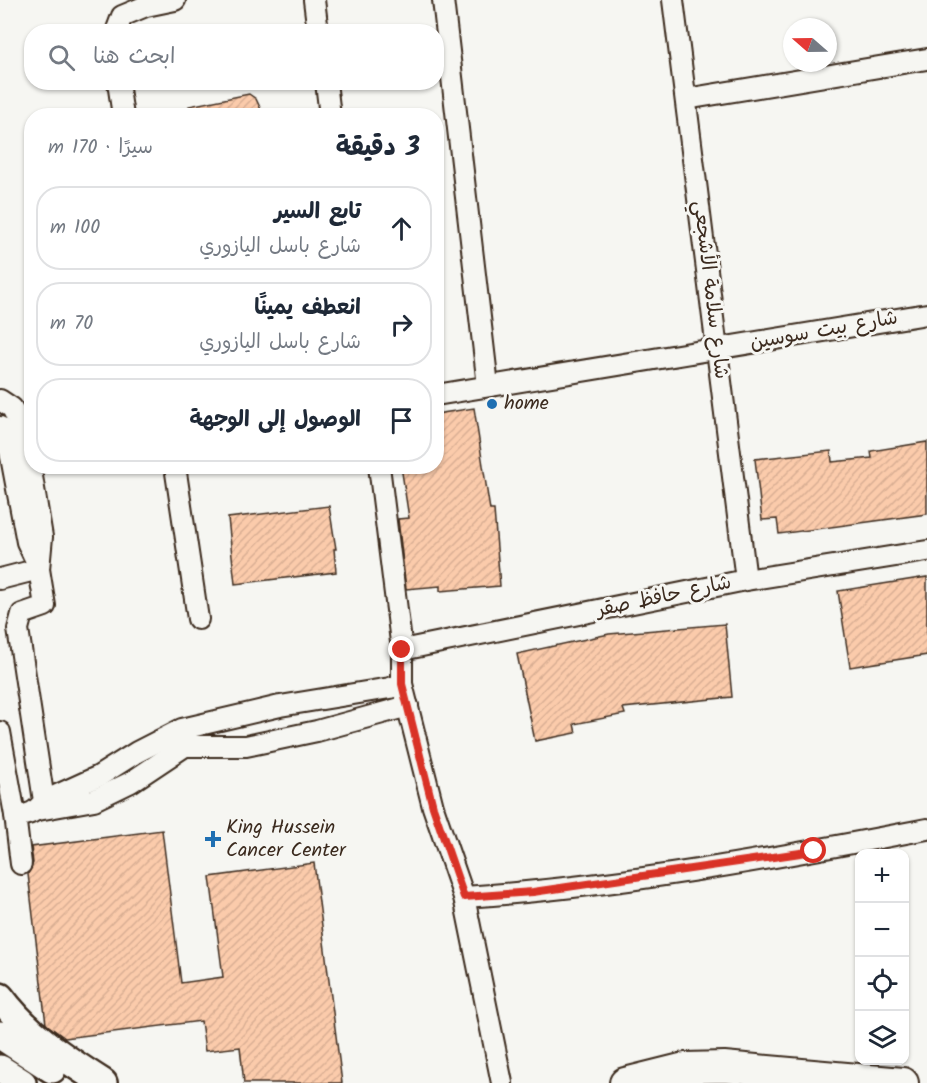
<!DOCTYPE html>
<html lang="ar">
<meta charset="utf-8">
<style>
:root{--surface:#fff;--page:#f2f2f3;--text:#1f2937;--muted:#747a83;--line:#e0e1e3}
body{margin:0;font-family:Kalam,"Playpen Sans Arabic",sans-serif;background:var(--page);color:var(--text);direction:rtl}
.controls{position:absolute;right:18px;bottom:18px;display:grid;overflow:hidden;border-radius:12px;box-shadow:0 2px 4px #0004}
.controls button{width:54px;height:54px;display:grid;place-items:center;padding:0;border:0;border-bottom:2px solid var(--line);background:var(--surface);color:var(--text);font:30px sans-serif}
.compass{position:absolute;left:783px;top:18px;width:54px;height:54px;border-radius:50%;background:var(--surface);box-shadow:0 2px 4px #0004;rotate:290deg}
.stop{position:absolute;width:18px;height:18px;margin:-14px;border:4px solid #d93025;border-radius:50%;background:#fff}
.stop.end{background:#d93025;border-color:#fff;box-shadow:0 2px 6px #0008}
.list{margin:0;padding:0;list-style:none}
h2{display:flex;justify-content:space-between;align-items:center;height:78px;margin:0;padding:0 24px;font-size:26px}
h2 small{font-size:20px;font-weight:400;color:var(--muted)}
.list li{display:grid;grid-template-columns:39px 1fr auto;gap:18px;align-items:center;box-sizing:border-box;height:84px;margin:0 12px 12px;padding:0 12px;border:2px solid var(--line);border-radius:24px}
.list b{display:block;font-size:22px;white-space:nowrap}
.list p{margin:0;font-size:20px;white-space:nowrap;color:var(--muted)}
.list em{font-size:20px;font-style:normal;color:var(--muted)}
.icon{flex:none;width:33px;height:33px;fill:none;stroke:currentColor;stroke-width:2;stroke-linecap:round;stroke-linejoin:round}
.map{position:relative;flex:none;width:927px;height:1083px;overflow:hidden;direction:ltr}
.search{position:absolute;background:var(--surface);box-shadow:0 2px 4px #0004;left:24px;top:24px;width:420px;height:66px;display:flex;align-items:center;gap:15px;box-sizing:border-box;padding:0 21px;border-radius:24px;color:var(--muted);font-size:22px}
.panel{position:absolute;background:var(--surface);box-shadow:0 2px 4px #0004;left:24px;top:108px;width:420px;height:366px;border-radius:24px;direction:rtl}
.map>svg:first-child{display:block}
.building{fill:url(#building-hatch);stroke:#3b2a1e;stroke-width:1.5}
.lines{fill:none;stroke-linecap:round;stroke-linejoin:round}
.street-casing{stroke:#3b2a1e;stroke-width:24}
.secondary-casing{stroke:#3b2a1e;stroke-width:32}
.primary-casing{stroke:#3b2a1e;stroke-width:34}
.street{stroke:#f6f6f2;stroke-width:20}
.secondary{stroke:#f6f6f2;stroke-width:27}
.primary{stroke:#f6f6f2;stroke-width:30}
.route{stroke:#d93025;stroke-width:8}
.poi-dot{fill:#1f6fb2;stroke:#f6f6f2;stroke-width:2}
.labels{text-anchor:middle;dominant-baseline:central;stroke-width:6;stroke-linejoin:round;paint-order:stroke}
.street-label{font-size:20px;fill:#3b2a1e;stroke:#f6f6f2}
.poi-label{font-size:20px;fill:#3b2a1e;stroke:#f6f6f2;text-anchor:start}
</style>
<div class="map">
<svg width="927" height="1083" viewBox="0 0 927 1083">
<defs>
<pattern id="building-hatch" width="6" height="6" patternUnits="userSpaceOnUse" patternTransform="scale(1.5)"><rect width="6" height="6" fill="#fbcbab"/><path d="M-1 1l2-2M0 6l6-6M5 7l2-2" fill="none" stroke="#d8ae93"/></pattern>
</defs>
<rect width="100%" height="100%" fill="#f6f6f2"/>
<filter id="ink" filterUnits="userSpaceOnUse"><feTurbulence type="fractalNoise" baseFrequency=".0167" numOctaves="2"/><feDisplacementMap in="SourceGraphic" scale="12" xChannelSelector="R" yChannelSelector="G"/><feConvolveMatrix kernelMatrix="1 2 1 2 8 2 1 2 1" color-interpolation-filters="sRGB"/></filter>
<g filter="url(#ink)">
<!-- building -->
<g class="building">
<polygon points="249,94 256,99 264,116 190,116 189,106"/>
<polygon points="474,408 490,510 494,510 500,586 440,591 440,586 406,589 398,519 409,518 401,466 436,466 436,414"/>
<polygon points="927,442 927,514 779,534 777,519 762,520 755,459 831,451 832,462 872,458 871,451"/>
<polygon points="329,506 336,549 334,549 336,572 235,584 228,518"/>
<polygon points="927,577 927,655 850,667 838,591"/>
<polygon points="725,624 732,697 623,708 625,714 574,724 576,733 535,741 517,654 609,634"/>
<polygon points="162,830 181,983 223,977 210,877 314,863 342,1083 244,1083 240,1047 205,1051 201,1021 65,1038 46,1024 28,874 33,863 31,847"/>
</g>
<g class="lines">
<defs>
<g id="street">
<polyline points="314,0 318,32"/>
<polyline points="443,0 488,386"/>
<polyline points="673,0 746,580"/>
<polyline points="116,32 122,16 146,6 175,0"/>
<polyline points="118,82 123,116"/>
<polyline points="326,82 330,116"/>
<polyline points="686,99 927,59"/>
<polyline points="436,395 927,314"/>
<path d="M0,400L12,408L25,434L42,537L39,569L45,606L22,614L18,629L44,801C36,812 29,816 15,815L0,732"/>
<polyline points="0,427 8,441 27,542 39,567"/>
<polyline points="175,466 198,619"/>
<polyline points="379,466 402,650 402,684 433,807 464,897 502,1083"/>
<polyline points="0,579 39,569"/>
<polyline points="402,650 746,580 927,551"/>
<polyline points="44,801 99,776 137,752 182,729 280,706 390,688 402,684"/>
<polyline points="38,810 94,800 131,782 185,746 246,746 317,731 408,706"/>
<polyline points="15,815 21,864"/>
<path d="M464,897C618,887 776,858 927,829"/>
</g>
<g id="secondary">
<path d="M0,997C28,1035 64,1058 103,1083"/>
<polyline points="0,1035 52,1069"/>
<polyline points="0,1069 22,1083"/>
</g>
<polyline id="primary" points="625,1083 685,1068 724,1067 903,1083"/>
</defs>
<!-- street casing -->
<use href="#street" class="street-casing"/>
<!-- secondary casing -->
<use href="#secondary" class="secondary-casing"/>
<!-- primary casing -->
<use href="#primary" class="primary-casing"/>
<!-- street -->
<use href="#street" class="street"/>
<!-- secondary -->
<use href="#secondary" class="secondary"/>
<!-- primary -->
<use href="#primary" class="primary"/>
</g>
</g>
<g class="lines" filter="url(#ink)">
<!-- route -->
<polyline class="route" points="402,650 402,684 433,807 464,897 533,892 814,851"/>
</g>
<!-- markers -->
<g class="poi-dot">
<circle cx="492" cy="404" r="6"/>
<path d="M210 830h6v6h6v6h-6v6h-6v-6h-6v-6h6z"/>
</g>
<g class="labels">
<!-- street labels -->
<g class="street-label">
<text transform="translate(710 290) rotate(83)">شارع سلامة الأشجعي</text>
<text transform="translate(824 331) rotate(-10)">شارع بيت سوسين</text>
<text transform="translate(664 597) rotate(-12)">شارع حافظ صقر</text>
</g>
<!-- poi labels -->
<g class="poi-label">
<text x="504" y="404">home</text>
<text x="226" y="828">King Hussein<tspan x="226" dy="23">Cancer Center</tspan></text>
</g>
</g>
</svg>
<div class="controls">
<button>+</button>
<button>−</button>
<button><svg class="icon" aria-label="locate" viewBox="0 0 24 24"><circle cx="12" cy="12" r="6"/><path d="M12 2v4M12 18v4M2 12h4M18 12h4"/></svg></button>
<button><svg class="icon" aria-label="layers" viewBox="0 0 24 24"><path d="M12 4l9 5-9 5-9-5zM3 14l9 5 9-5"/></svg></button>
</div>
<svg class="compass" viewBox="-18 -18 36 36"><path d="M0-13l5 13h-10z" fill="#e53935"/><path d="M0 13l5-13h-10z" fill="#747a83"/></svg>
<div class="stop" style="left:814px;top:851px"></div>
<div class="stop end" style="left:402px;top:650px"></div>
<div class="search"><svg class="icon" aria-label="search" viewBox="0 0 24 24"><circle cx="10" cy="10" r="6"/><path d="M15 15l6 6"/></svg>ابحث هنا</div>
<section class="panel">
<h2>3 دقيقة<small>سيرًا · 170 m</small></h2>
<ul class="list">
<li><svg class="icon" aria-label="ahead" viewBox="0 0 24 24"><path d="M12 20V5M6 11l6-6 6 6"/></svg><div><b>تابع السير</b><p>شارع باسل اليازوري</p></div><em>100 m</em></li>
<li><svg class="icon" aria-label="right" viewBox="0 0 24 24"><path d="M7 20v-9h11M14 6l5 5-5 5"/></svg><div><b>انعطف يمينًا</b><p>شارع باسل اليازوري</p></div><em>70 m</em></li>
<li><svg class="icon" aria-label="arrive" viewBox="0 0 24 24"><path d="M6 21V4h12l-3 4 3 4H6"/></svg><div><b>الوصول إلى الوجهة</b></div></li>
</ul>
</section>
</div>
